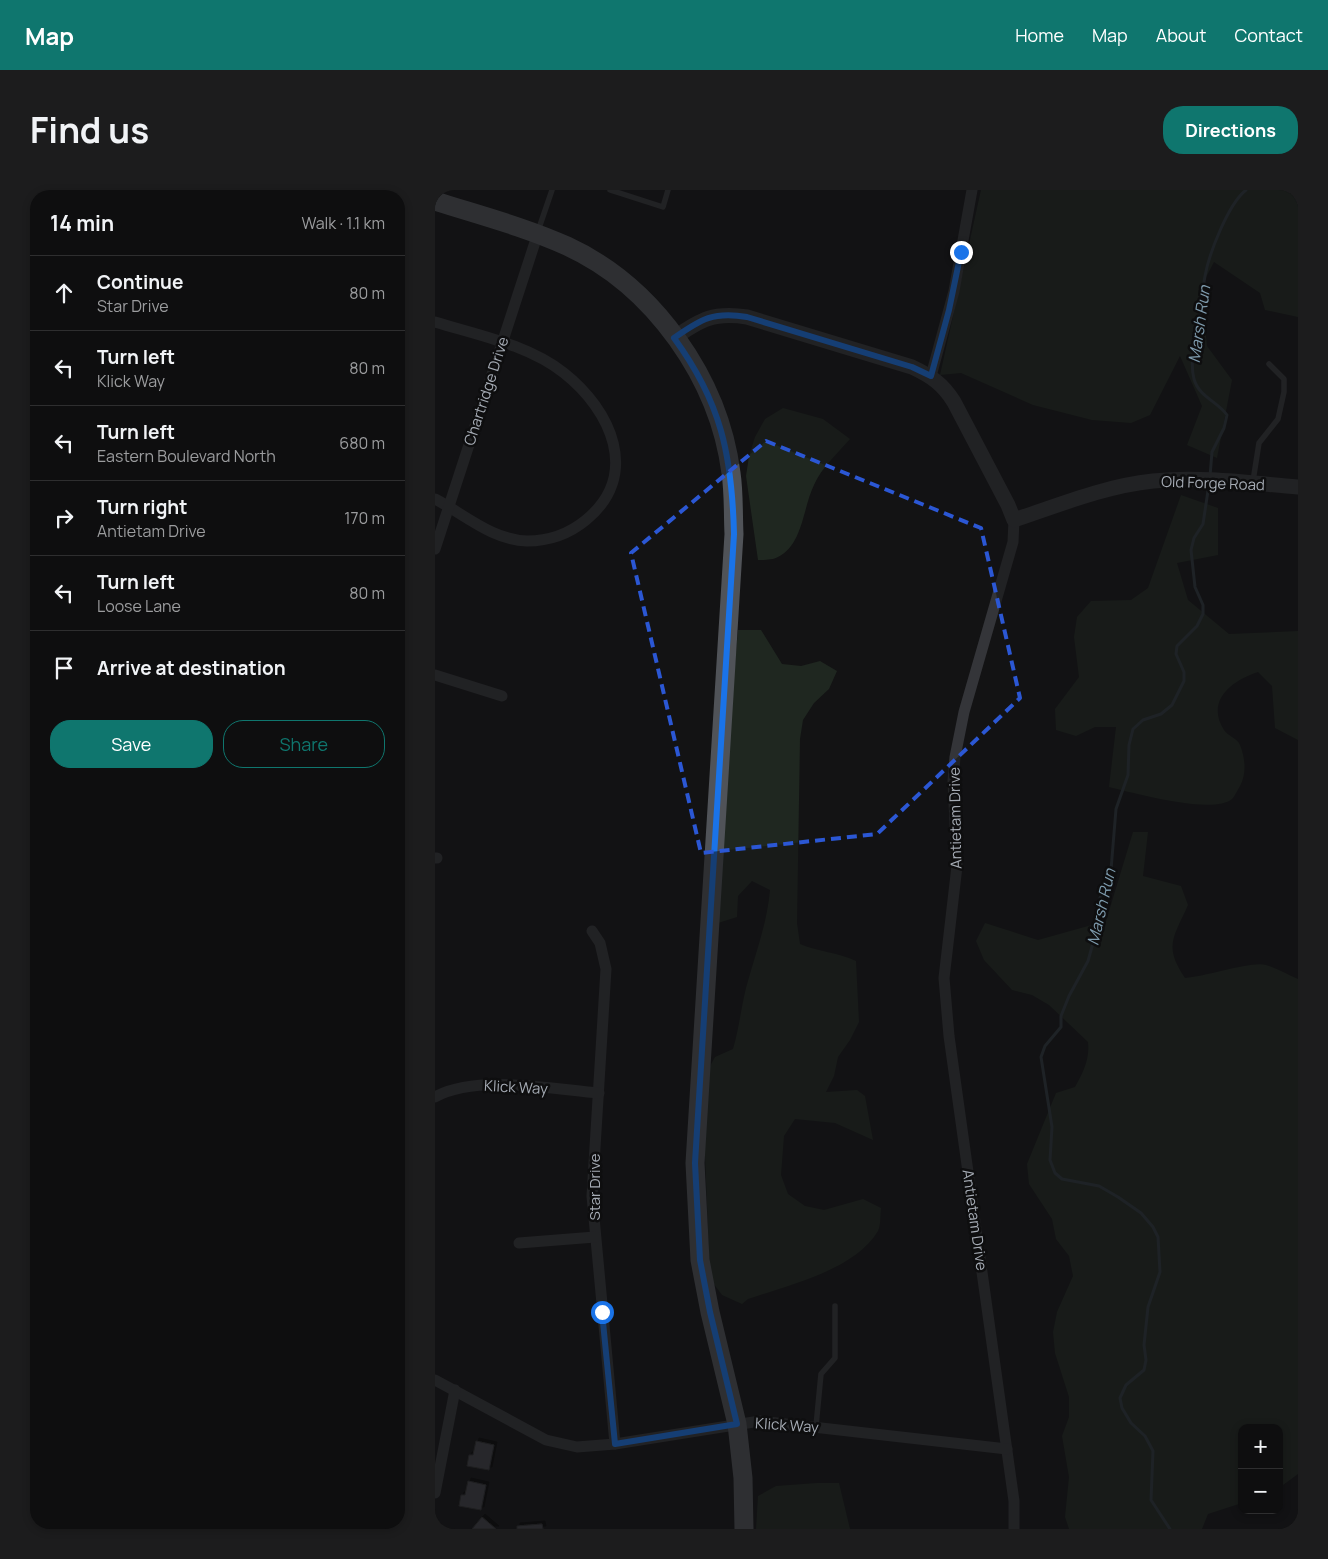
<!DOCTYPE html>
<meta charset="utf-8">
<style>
:root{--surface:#0e0e0f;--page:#1c1c1d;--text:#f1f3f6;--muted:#9b9c9e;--line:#2e2e2f;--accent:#0f766e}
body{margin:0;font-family:Manrope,sans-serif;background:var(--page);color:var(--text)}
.controls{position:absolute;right:15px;bottom:15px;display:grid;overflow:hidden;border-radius:10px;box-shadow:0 2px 8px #0003}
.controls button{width:45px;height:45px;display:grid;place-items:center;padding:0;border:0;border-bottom:1px solid var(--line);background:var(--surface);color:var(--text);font:25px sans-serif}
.stop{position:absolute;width:15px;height:15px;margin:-11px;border:4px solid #1a73e8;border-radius:50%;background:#fff}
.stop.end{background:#1a73e8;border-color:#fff;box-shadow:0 1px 5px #0008}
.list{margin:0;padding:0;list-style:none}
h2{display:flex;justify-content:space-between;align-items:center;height:65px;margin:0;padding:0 20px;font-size:21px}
h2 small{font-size:16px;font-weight:400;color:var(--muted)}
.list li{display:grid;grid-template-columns:32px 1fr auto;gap:15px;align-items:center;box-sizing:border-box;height:75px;padding:0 20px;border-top:1px solid var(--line)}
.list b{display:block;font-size:19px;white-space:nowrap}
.list p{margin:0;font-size:16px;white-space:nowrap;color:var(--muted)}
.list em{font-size:16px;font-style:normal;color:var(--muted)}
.actions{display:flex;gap:10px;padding:15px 20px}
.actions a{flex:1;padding:11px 0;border:1px solid var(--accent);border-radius:20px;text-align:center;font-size:18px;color:var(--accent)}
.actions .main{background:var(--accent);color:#fff}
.icon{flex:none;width:28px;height:28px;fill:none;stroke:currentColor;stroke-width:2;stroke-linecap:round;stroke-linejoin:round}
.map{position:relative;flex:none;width:863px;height:1339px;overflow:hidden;border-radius:20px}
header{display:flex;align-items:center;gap:30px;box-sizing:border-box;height:70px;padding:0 25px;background:var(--accent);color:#fff}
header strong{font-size:24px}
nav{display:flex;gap:28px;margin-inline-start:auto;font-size:18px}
.intro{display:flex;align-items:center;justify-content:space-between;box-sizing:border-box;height:120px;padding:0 30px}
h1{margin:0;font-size:35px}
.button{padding:12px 22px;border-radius:20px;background:var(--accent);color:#fff;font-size:18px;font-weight:700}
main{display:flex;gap:30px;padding:0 30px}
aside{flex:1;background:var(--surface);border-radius:20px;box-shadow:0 2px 8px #0003}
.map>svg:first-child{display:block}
.green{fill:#1f2720}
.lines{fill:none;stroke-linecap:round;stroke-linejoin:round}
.stream{stroke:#2d363c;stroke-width:3}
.building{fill:#424347;stroke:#2d2d30;filter:url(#shadow)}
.service{stroke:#343539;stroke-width:5.5}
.minor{stroke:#343539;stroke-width:11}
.tertiary{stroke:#343539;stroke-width:15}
.primary{stroke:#505358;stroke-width:19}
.route{stroke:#1a73e8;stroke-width:6}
.marked{fill:none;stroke:#2b57d4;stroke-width:4;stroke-dasharray:10 6;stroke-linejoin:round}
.labels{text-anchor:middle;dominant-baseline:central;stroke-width:5;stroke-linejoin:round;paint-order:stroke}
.street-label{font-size:15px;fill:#a5abb4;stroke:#0e0e0f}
.water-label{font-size:16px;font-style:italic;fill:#7e9bad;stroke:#0e0e0f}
</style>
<header>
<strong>Map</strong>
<nav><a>Home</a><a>Map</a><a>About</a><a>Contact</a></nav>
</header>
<div class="intro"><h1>Find us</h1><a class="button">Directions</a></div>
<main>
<aside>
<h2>14 min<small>Walk · 1.1 km</small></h2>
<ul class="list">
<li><svg class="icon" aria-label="ahead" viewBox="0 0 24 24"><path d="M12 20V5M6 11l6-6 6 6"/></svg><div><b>Continue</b><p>Star Drive</p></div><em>80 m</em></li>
<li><svg class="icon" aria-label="left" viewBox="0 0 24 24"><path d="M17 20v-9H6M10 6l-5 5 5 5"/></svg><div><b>Turn left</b><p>Klick Way</p></div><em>80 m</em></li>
<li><svg class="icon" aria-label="left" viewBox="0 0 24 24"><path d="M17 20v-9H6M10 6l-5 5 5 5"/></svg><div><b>Turn left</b><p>Eastern Boulevard North</p></div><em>680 m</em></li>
<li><svg class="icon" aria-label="right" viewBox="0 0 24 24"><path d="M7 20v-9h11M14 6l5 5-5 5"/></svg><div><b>Turn right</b><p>Antietam Drive</p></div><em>170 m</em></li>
<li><svg class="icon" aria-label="left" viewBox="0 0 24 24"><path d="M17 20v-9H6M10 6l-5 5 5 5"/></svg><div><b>Turn left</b><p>Loose Lane</p></div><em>80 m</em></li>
<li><svg class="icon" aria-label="arrive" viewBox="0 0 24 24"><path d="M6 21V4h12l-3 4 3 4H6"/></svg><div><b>Arrive at destination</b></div></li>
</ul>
<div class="actions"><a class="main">Save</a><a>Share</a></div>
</aside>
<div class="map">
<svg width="863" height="1339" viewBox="0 0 863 1339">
<defs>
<filter id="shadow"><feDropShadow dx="3" dy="-3" stdDeviation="0" flood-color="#0009"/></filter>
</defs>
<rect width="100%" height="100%" fill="#131314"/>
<!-- green -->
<g class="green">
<polygon points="546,0 863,0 863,127 830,120 825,103 779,72 766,97 772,156 797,190 782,268 752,255 767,216 745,166 715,225 696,233 657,230 598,215 526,183 505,185"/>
<path d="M348,218L388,229L415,249C402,264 387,277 379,295C368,317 368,355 343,367C338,370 329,370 323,370L311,286L314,266L320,247L330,229Z"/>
<path d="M746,305L783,318V365L742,373L753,410L794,444L863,441V550L840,538L837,496L823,482C798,490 770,510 789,540C793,546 802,548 805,555C810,568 812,583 805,596C803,599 800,606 797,609C778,625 699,603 674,597L681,537H660L641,546L621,540L620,519L644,487L639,447L642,427L656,411L696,410L713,398Z"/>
<path d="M303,440H326L347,474L366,476L385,471L402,481L394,499L379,513L368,530L365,549L362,733L365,754C384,762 402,762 421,771L424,832L415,850L403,867L399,886L391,902L422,900L430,906L438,950L400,933L360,929L349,946L346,985L353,1004L370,1016L389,1020L428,1009L446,1018C445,1025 446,1035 443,1041C420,1080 354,1095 313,1109L307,1114L287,1105L275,1089L267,891L280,867L298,859C304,839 306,818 311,798C320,765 332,734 335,700L317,691L303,706L302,727L283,733L280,698Z"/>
<path d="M698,642H713L708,686L746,696L753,715C739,747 728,756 750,788C770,787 816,771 831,775C842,778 853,785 863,789V1284L844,1298V1238H807V1313L773,1324L767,1339H634L630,1327L634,1287L627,1246L634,1227V1207L620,1163L618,1142L622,1122L638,1086L634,1066L621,1049L617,1029L594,994L592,974L621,903L640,897C648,883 655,869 653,852L614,815L597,805L577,800L549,770L541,751L550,733L603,750L671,731Z"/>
<polygon points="382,1293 404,1293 415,1339 321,1339 323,1306 341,1296"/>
</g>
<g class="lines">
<!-- stream -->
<g class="stream">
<path d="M775,286L777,262L789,238L792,225C782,211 764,207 759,189C754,169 761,152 764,132C767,117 767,102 770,86C774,64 793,14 811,0"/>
<polyline points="735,1339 716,1310 718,1261 710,1246 696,1233 687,1218 685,1208 691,1195 709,1180 711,1170 709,1155 713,1117 725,1082 723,1047 718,1037 706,1023 683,1007 664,996 627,989 620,983 615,970 617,937 606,867 610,856 626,837 626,826 634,806 653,771 658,753 665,708 675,692 681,619 693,585 694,555 698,539 708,530 726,524 737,515 749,491 749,482 741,464 742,456 762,436 768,424 768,415 760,397 756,360 759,348 768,334 774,294"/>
</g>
</g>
<!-- building -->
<g class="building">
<polygon points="41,1251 59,1255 54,1280 32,1276 34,1265 38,1265"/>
<polygon points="33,1291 51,1295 46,1320 24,1316 26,1305 30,1305"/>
<polygon points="47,1327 61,1339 37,1339"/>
<polygon points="107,1334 108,1339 82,1339 82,1336"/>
</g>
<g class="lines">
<!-- service -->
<g class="service">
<polyline points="175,0 228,17 233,0"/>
<polyline points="103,41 117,0"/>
<polyline points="818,291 824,253 843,229 849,202 849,189 834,174"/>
<polyline points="381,1236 386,1184 400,1168 400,1116"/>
</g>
<!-- minor -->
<g class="minor">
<path d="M0,132C43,145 94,155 129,183C176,220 206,285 151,330C134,344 114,351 92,351C57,350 29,324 0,309"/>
<polyline points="496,186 519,101 537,0"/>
<polyline points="579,330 578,352 529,522 520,567 518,591 522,676 509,788 514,846 579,1311 579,1339"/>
<polyline points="0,359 103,43"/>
<polyline points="0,485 67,506"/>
<polyline points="0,668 2,668"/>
<polyline points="157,741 165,753 171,779 157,1006 180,1254"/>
<path d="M0,907C41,884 117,899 164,903"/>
<polyline points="84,1053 160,1047"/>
<polyline points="0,1190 111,1250 142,1257 180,1254 325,1231 572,1259"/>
<polyline points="0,1303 20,1200"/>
<polyline points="0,1337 1,1339"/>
</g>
<!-- tertiary -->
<path class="tertiary" d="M239,148C266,129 279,122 312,127L477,177C496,186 508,194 519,212L573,315L579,330C624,315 670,296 718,291C766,286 815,293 863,297"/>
<!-- primary -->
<path class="primary" d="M0,11C44,25 90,37 132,56C219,96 284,189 296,283C299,303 298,324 299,344L260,973L265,1070L275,1122L302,1234L308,1288L309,1339"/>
</g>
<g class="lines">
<!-- route -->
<path class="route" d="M167,1122L180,1254L302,1234L275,1122L265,1070L260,973L299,344C297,265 286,212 239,148C266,129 279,121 312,127L477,177L496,186L514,120L526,62"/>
</g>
<!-- marked area -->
<path d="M0 0H863V1339H0ZM331,251L546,338L585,508L442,644L266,663L196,363Z" fill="#131314" fill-opacity=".55" fill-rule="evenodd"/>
<path class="marked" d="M331,251L546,338L585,508L442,644L266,663L196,363Z"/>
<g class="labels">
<!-- street labels -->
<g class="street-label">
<text transform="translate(51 201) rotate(-72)">Chartridge Drive</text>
<text transform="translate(778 293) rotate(2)">Old Forge Road</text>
<text transform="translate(520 628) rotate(-91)">Antietam Drive</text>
<text transform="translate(81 897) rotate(3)">Klick Way</text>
<text transform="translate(159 997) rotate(-90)">Star Drive</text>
<text transform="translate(540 1030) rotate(82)">Antietam Drive</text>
<text transform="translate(352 1235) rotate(4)">Klick Way</text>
</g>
<!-- water labels -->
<g class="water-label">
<text transform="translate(764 134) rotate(-82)">Marsh Run</text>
<text transform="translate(666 717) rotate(-77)">Marsh Run</text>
</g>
</g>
</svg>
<div class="controls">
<button>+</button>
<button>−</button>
</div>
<div class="stop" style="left:167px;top:1122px"></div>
<div class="stop end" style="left:526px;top:62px"></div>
</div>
</main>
